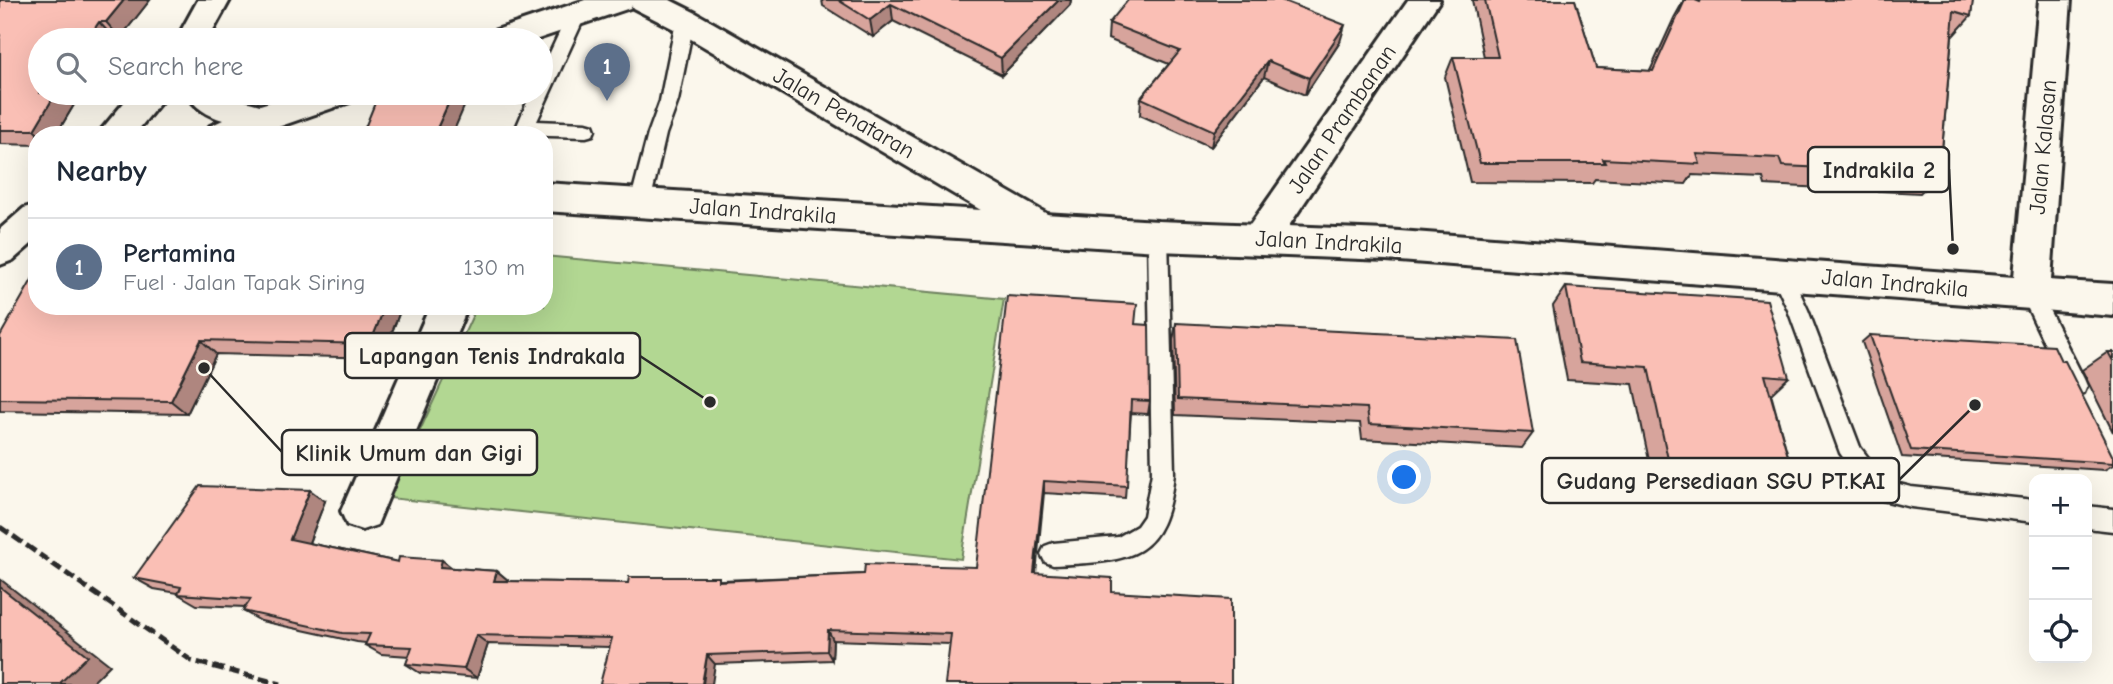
<!DOCTYPE html>
<meta charset="utf-8">
<style>
:root{--surface:#fff;--page:#f6f6f7;--text:#1f2937;--muted:#747a83;--line:#e0e1e3;--accent:#7c3aed}
body{margin:0;font-family:"Comic Neue",sans-serif;background:var(--page);color:var(--text)}
.controls{position:absolute;right:21px;bottom:21px;display:grid;overflow:hidden;border-radius:14px;box-shadow:0 7px 28px #0002}
.controls button{width:63px;height:63px;display:grid;place-items:center;padding:0;border:0;border-bottom:2px solid var(--line);background:var(--surface);color:var(--text);font:35px sans-serif}
.you{position:absolute;left:1405px;top:478px;width:24px;height:24px;margin:-18px;border:5px solid #fff;border-radius:50%;background:#1a73e8;box-shadow:0 0 0 10px #1a73e833}
.badge{display:grid;place-items:center;width:46px;height:46px;border-radius:50%;background:var(--accent);color:#fff;font-size:23px;font-weight:700}
.pin{position:absolute;translate:-50% -58px;filter:drop-shadow(0 2px 4px #0008)}
.pin::after{content:'';position:absolute;top:37px;width:24px;height:21px;background:inherit;clip-path:polygon(0 0,100% 0,50% 100%)}
.list{margin:0;padding:0;list-style:none}
h2{display:flex;justify-content:space-between;align-items:center;height:91px;margin:0;padding:0 28px;font-size:30px}
h2 small{font-size:23px;font-weight:400;color:var(--muted)}
.list li{display:grid;grid-template-columns:46px 1fr auto;gap:21px;align-items:center;box-sizing:border-box;height:98px;padding:0 28px;border-top:2px solid var(--line)}
.list b{display:block;font-size:26px;white-space:nowrap}
.list p{margin:0;font-size:23px;white-space:nowrap;color:var(--muted)}
.list em{font-size:23px;font-style:normal;color:var(--muted)}
.icon{flex:none;width:38px;height:38px;fill:none;stroke:currentColor;stroke-width:2;stroke-linecap:round;stroke-linejoin:round}
.map{position:relative;flex:none;width:2113px;height:684px;overflow:hidden}
.search{position:absolute;background:var(--surface);box-shadow:0 7px 28px #0002;left:28px;top:28px;width:525px;height:77px;display:flex;align-items:center;gap:18px;box-sizing:border-box;padding:0 24px;border-radius:38px;color:var(--muted);font-size:26px}
.panel{position:absolute;background:var(--surface);box-shadow:0 7px 28px #0002;left:28px;top:126px;width:525px;height:189px;border-radius:28px}
.map>svg:first-child{display:block}
.green{fill:#b2d792;stroke:#6e815e;stroke-width:2}
.lines{fill:none;stroke-linecap:round;stroke-linejoin:round}
.lane-casing{stroke:#2b2b2b;stroke-width:5}
.street-casing{stroke:#2b2b2b;stroke-width:6}
.secondary-casing{stroke:#2b2b2b;stroke-width:6}
.lane{fill:#fbf7ec;fill-rule:evenodd}
.street{fill:#fbf7ec;fill-rule:evenodd}
.secondary{fill:#fbf7ec;fill-rule:evenodd}
.rail{stroke:#2b2b2b;stroke-width:5;stroke-dasharray:11 5;stroke-linecap:butt}
.wall{fill:#d7a49c;stroke:#2b2b2b;stroke-width:2}
.shaded-wall{fill:#af867f;stroke:#2b2b2b;stroke-width:2}
.building{fill:#fabfb5;stroke:#2b2b2b;stroke-width:2}
.labels{text-anchor:middle;dominant-baseline:central;stroke-width:7;stroke-linejoin:round;paint-order:stroke}
.street-label{font-size:23px;fill:#2b2b2b;stroke:#fbf7ec}
.leader{fill:none;stroke:#2b2b2b;stroke-width:2.5}
.callout-dot{fill:#2b2b2b;stroke:#fbf7ec;stroke-width:2.5}
.callout{fill:#fbf7ec;stroke:#2b2b2b;stroke-width:2.5}
.callout-label{font-size:24px;text-anchor:middle;font-weight:bold;fill:#2b2b2b}
</style>
<div class="map">
<svg width="2113" height="684" viewBox="0 0 2113 684">
<rect width="100%" height="100%" fill="#fbf7ec"/>
<filter id="ink" filterUnits="userSpaceOnUse"><feTurbulence type="fractalNoise" baseFrequency=".0143" numOctaves="2"/><feDisplacementMap in="SourceGraphic" scale="14" xChannelSelector="R" yChannelSelector="G"/><feConvolveMatrix kernelMatrix="1 2 1 2 8 2 1 2 1" color-interpolation-filters="sRGB"/></filter>
<g filter="url(#ink)">
<!-- green -->
<polygon class="green" points="544,256 1004,299 961,559 389,498 477,306 544,306"/>
<g class="lines">
<defs>
<g id="lane">
<polygon points="576,10 585,16 537,121 586,123 593,125 595,130 593,135 586,137 513,135 531,93 541,93 541,72 567,16"/>
<polygon points="685,15 694,21 678,101 666,134 650,203 647,208 640,211 633,208 630,203 648,134 660,101 676,21"/>
<path d="M1158,228L1165,230L1168,236L1174,473C1165,561 1131,561 1053,565L1045,562L1041,554L1045,546L1053,543L1118,537L1137,526L1144,516L1152,473L1148,236L1151,230Z"/>
<polygon points="1781,265 1788,267 1808,310 1860,447 1882,476 1895,483 1911,487 2034,500 2034,522 1911,507 1883,500 1866,490 1840,453 1788,310 1771,273 1774,267"/>
<polygon points="2031,286 2038,288 2084,379 2087,386 2084,393 2076,395 2068,393 2021,294 2024,288"/>
<polygon points="2087,506 2113,509 2113,531 2087,528"/>
</g>
<g id="street">
<polygon points="628,0 670,0 696,13 1056,219 1061,229 1056,239 1043,243 1030,239 674,29 633,8"/>
<polygon points="1408,0 1440,0 1274,248 1261,253 1248,248 1243,238 1248,228"/>
<polygon points="2031,279 2113,284 2113,316 2031,309 2018,305 2012,294 2018,283"/>
<polygon points="430,306 468,306 377,525 362,530 347,525 341,511"/>
</g>
<g id="secondary">
<polygon points="198,0 230,0 208,40 176,40"/>
<polygon points="585,0 635,0 630,8 535,40 485,40 490,32"/>
<polygon points="2039,0 2071,0 2050,294 2044,305 2031,309 1386,260 1158,251 544,211 544,183 1158,221 1386,230 2014,277"/>
<polygon points="132,93 168,93 134,135 97,135"/>
<path d="M186,93H226L234,98L260,105L300,93H355L350,102L255,135H205L210,126L223,120C208,116 194,107 186,93Z"/>
<polygon points="37,204 37,239 13,260 0,265 0,229 24,208"/>
</g>
</defs>
<!-- lane casing -->
<use href="#lane" class="lane-casing"/>
<!-- street casing -->
<use href="#street" class="street-casing"/>
<!-- secondary casing -->
<use href="#secondary" class="secondary-casing"/>
<!-- lane -->
<use href="#lane" class="lane"/>
<!-- street -->
<use href="#street" class="street"/>
<!-- secondary -->
<use href="#secondary" class="secondary"/>
<!-- rail -->
<polyline class="rail" points="0,527 192,661 281,684"/>
</g>
<!-- wall -->
<g class="wall">
<polygon points="0,0 150,0 120,38 113,37 111,40 40,40 81,93 56,135 37,135 37,145 0,144"/>
<polygon points="822,0 1071,0 1070,5 1002,75 893,21 873,37 823,6"/>
<polygon points="1472,0 1575,0 1596,68 1650,71 1674,18 1684,0 1973,0 1971,16 1952,37 1940,173 1920,193 1765,185 1763,178 1692,175 1686,184 1595,179 1592,183 1470,182 1445,77 1453,57 1484,57"/>
<polygon points="1109,23 1340,42 1305,95 1264,77 1211,147 1140,115 1141,98 1169,64 1108,39"/>
<polygon points="1566,287 1789,377 1771,394 1795,481 1775,497 1655,489 1633,384 1567,380 1553,306"/>
<polygon points="402,306 382,358 216,354 187,414 0,411 0,336"/>
<polygon points="1176,323 1533,433 1522,448 1362,439 1360,423 1175,415 1173,340"/>
<polygon points="1135,324 1150,401 1148,414 1131,413 1125,498 1044,493 950,644 833,640 832,660 715,664 610,647 488,644 477,678 420,673 406,664 409,656 381,654 365,645 366,643 357,642 261,621 243,611 245,607 197,605 178,594 178,593 154,589 134,578 325,501 309,543 398,562 452,568 497,571 509,581 628,583 722,580 864,574 976,567"/>
<polygon points="1870,335 2113,463 2113,465 2104,470 1902,457 1862,342"/>
<polygon points="2108,352 2113,352 2113,432 2082,370"/>
</g>
<!-- shaded-wall -->
<g class="shaded-wall">
<polygon points="124,0 150,0 120,38 106,22"/>
<polygon points="1059,0 1071,0 1070,5 1002,75 1001,58"/>
<polygon points="891,4 893,21 873,37 870,20"/>
<polygon points="99,22 113,37 111,40 87,40"/>
<polygon points="1345,25 1340,42 1305,95 1309,78"/>
<polygon points="1268,61 1264,77 1211,147 1214,131"/>
<polygon points="56,93 81,93 56,135 39,135 34,130"/>
<polygon points="453,93 470,93 452,135 434,135"/>
<polygon points="385,306 402,306 382,358 370,344"/>
<polygon points="201,340 216,354 187,414 171,401"/>
<polygon points="1044,481 1044,493 1035,584 1034,573"/>
<polygon points="310,490 325,501 306,550 290,539"/>
<polygon points="442,560 455,570 440,567"/>
<polygon points="497,571 509,581 494,581"/>
<polygon points="0,579 110,665 91,684 59,684 0,587"/>
<polygon points="828,630 833,640 832,660 827,651"/>
<polygon points="476,635 488,644 477,678 464,669"/>
<polygon points="707,655 715,664 712,684 703,684"/>
</g>
<!-- building -->
<g class="building">
<polygon points="0,0 124,0 106,22 99,22 87,40 40,40 40,93 56,93 34,130 0,130"/>
<polygon points="838,0 1059,0 1001,58 891,4 870,20"/>
<polygon points="1128,0 1281,0 1345,25 1309,78 1268,61 1214,131 1141,98 1180,51 1109,23"/>
<polygon points="1485,0 1575,0 1596,68 1653,71 1685,0 1695,0 1700,2 1701,0 1973,0 1971,16 1954,11 1940,173 1782,166 1779,158 1697,154 1700,164 1603,159 1605,163 1480,163 1453,57 1498,57"/>
<polygon points="379,93 453,93 434,135 362,135"/>
<polygon points="33,278 37,278 37,306 385,306 370,344 201,340 171,401 0,399 0,336"/>
<polygon points="1566,287 1767,300 1789,377 1765,375 1795,481 1671,473 1648,367 1580,362"/>
<polygon points="1007,296 1137,304 1135,324 1149,325 1150,401 1131,400 1127,486 1044,481 1034,573 1112,578 1112,592 1231,599 1231,684 945,684 951,634 828,630 827,651 707,655 702,684 600,684 612,638 476,635 464,669 406,664 412,647 365,645 370,634 342,633 243,611 251,599 178,594 181,587 134,578 200,486 310,490 290,539 398,562 399,557 442,560 440,567 497,571 494,581 628,583 629,577 719,577 719,581 864,574 865,564 976,567"/>
<polygon points="1176,323 1517,340 1533,433 1369,424 1367,408 1178,399"/>
<polygon points="1870,335 2054,346 2061,361 2065,361 2113,457 2113,463 1911,450"/>
<polygon points="2108,352 2113,352 2113,361"/>
<polygon points="0,587 88,656 59,684 0,684"/>
</g>
</g>
<g class="labels">
<!-- street labels -->
<g class="street-label">
<text transform="translate(844 113) rotate(30)">Jalan Penataran</text>
<text transform="translate(1342 119) rotate(-56)">Jalan Prambanan</text>
<text transform="translate(2043 147) rotate(-85)">Jalan Kalasan</text>
<text transform="translate(763 211) rotate(4)">Jalan Indrakila</text>
<text transform="translate(1329 242) rotate(3)">Jalan Indrakila</text>
<text transform="translate(1895 283) rotate(5)">Jalan Indrakila</text>
</g>
</g>
<!-- callouts -->
<path class="leader" d="M1953 249L1949 169M710 402L640 356M204 368L282 452M1975 405L1899 480"/>
<g class="callout-dot">
<circle cx="1953" cy="249" r="7"/>
<circle cx="710" cy="402" r="7"/>
<circle cx="204" cy="368" r="7"/>
<circle cx="1975" cy="405" r="7"/>
</g>
<g class="callout">
<rect x="1808" y="147" width="141" height="45" rx="7"/>
<rect x="345" y="333" width="295" height="45" rx="7"/>
<rect x="282" y="430" width="255" height="45" rx="7"/>
<rect x="1542" y="458" width="357" height="45" rx="7"/>
</g>
<g class="callout-label">
<text x="1879" y="178">Indrakila 2</text>
<text x="492" y="364">Lapangan Tenis Indrakala</text>
<text x="409" y="461">Klinik Umum dan Gigi</text>
<text x="1721" y="489">Gudang Persediaan SGU PT.KAI</text>
</g>
</svg>
<div class="controls">
<button>+</button>
<button>−</button>
<button><svg class="icon" aria-label="locate" viewBox="0 0 24 24"><circle cx="12" cy="12" r="6"/><path d="M12 2v4M12 18v4M2 12h4M18 12h4"/></svg></button>
</div>
<div class="you"></div>
<div class="pin badge" style="left:607px;top:101px;background:#5c6f8a">1</div>
<div class="search"><svg class="icon" aria-label="search" viewBox="0 0 24 24"><circle cx="10" cy="10" r="6"/><path d="M15 15l6 6"/></svg>Search here</div>
<section class="panel">
<h2>Nearby<small></small></h2>
<ul class="list">
<li><span class="badge" style="background:#5c6f8a">1</span><div><b>Pertamina</b><p>Fuel · Jalan Tapak Siring</p></div><em>130 m</em></li>
</ul>
</section>
</div>
